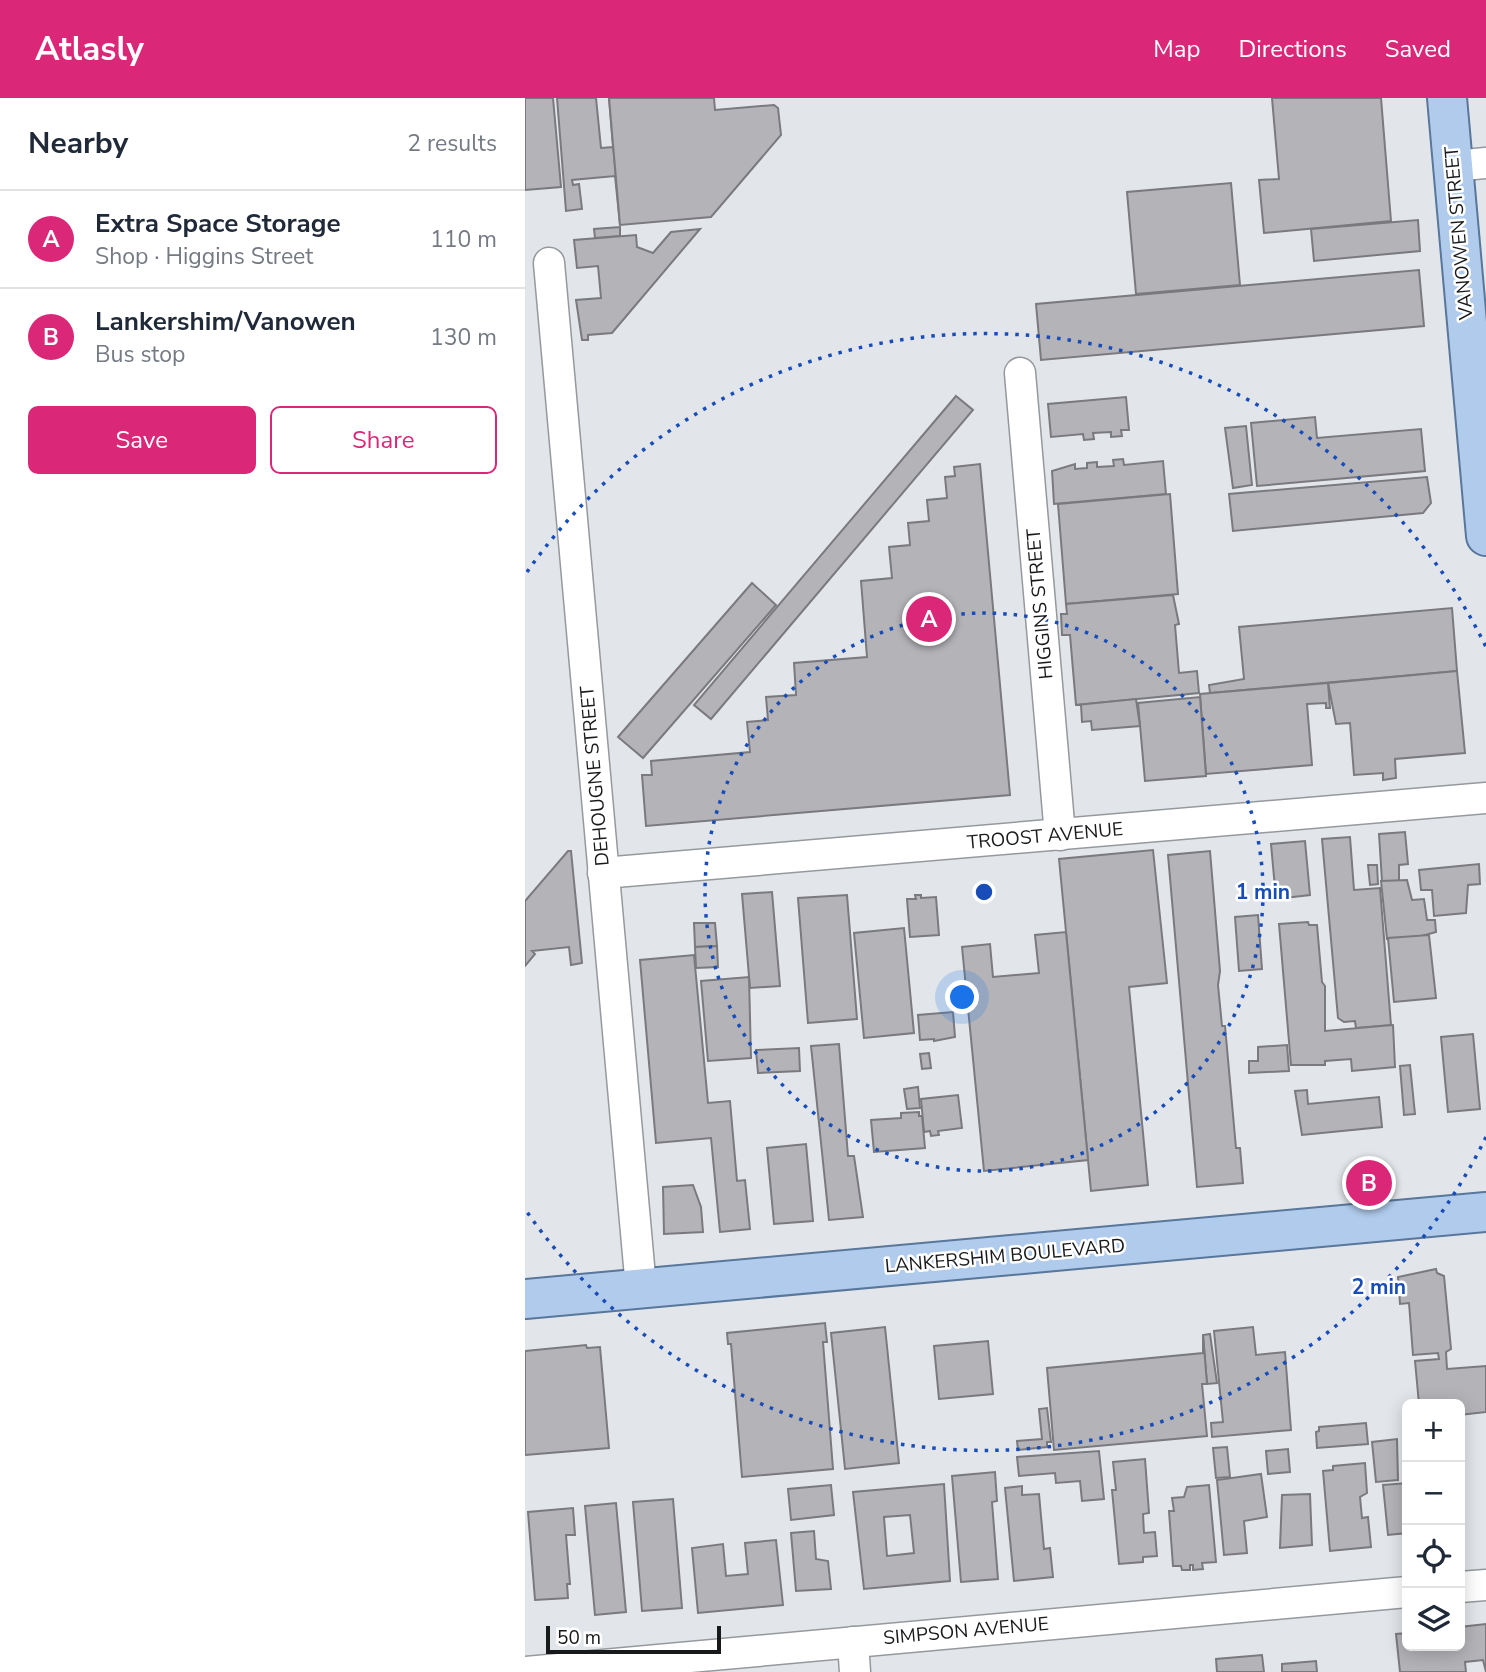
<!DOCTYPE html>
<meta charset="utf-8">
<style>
:root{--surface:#fff;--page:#f2f2f3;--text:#1f2937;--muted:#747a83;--line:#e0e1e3;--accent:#db2777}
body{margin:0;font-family:"Nunito Sans",sans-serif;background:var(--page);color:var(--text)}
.controls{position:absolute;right:21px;bottom:21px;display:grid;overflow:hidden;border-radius:10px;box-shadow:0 4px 18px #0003}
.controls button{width:63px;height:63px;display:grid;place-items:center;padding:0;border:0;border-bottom:2px solid var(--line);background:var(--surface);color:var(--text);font:35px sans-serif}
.scale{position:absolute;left:21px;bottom:18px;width:175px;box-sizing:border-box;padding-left:7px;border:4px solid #18191b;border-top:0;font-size:19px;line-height:24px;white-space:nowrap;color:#18191b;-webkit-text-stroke:5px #fff;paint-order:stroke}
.you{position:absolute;left:438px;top:900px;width:24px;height:24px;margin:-18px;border:5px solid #fff;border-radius:50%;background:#1a73e8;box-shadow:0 0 0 10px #1a73e833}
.badge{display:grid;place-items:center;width:46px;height:46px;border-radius:50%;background:var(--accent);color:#fff;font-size:23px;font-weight:700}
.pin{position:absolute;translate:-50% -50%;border:4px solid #fff;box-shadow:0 2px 7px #0006}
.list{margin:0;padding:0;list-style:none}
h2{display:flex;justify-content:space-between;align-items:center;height:91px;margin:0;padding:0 28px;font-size:30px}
h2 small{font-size:23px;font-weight:400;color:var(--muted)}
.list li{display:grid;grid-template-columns:46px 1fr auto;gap:21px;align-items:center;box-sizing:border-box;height:98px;padding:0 28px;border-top:2px solid var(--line)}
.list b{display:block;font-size:26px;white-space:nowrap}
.list p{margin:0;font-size:23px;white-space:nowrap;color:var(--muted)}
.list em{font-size:23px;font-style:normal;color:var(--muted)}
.actions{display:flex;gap:14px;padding:21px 28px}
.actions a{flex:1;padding:16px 0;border:2px solid var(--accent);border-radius:10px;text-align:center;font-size:24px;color:var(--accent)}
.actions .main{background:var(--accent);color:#fff}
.icon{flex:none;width:38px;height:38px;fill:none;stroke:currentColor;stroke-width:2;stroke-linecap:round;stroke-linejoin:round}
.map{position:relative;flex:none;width:961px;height:1574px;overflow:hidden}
header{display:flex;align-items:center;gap:42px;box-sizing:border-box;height:98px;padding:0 35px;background:var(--accent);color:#fff}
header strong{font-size:33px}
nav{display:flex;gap:38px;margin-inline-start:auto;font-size:24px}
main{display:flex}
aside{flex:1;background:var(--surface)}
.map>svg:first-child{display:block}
.building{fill:#b4b3b8;stroke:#7a7a7e;stroke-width:2;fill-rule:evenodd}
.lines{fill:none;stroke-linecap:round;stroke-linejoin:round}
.minor-casing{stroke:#95999d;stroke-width:33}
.major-casing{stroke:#59769b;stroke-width:42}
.minor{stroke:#fff;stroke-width:30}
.major{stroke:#b0cbec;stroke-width:38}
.ring{fill:none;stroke:#184cb8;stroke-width:3.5;stroke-dasharray:3.5 7}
.labels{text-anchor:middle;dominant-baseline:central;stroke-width:5;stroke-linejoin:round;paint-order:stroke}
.street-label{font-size:19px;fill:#18191b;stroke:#fff}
.centre{fill:#184cb8;stroke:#fff;stroke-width:3.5}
.ring-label{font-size:21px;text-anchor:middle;font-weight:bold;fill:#184cb8;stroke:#fff;stroke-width:5;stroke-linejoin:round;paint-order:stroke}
</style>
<header>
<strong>Atlasly</strong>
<nav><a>Map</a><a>Directions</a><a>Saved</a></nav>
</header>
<main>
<aside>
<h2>Nearby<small>2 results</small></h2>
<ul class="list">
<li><span class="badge">A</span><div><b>Extra Space Storage</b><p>Shop · Higgins Street</p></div><em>110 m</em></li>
<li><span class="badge">B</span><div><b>Lankershim/Vanowen</b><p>Bus stop</p></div><em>130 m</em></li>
</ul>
<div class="actions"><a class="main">Save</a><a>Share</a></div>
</aside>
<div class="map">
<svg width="961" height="1574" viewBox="0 0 961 1574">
<rect width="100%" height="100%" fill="#e2e6ea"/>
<!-- building -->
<g class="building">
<polygon points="0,0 28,0 36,89 0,92"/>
<polygon points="32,0 71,0 76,50 88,49 84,0 95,127 90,78 47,82 48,87 54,86 57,111 41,113"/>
<polygon points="84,0 189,0 190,12 249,7 253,10 256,37 186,119 95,127"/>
<polygon points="747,0 856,0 866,123 739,135 734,82 754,81"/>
<polygon points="706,85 715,187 611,196 602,94"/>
<polygon points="893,122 895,153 789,163 786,131"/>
<polygon points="95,129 95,138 70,140 69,131"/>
<polygon points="175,131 87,235 63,237 63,242 57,242 51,202 76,200 73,168 52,170 49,142 111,137 112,149 128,155 146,134"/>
<polygon points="894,172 899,228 516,262 511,206"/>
<polygon points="431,298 448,312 186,621 169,607"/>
<polygon points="601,299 604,332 596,332 597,338 586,339 586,334 568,335 569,341 559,342 558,336 526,339 523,306"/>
<polygon points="790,319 792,340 896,331 900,373 732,388 726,325"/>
<polygon points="721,328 727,387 708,390 700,330"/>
<polygon points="598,361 599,367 638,363 641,396 529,406 527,373 550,366 550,371 562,370 562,365 572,364 572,369 589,368 588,362"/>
<polygon points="455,366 485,697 121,728 117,677 127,677 126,663 225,654 222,624 243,622 241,599 271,597 269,565 342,559 336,483 367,480 364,449 385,447 383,425 404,423 402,402 422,400 420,379 430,378 429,369"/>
<polygon points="902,379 906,405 898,415 708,433 704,396"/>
<polygon points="645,396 653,496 541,506 533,406"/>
<polygon points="227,485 251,507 118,660 93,639"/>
<polygon points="648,497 654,526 650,527 654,575 672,573 674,595 551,607 545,537 537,537 536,516 542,516 541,506"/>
<polygon points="927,510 932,573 685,595 684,587 719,581 714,529"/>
<polygon points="932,573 940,655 870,661 871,680 858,682 858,675 829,677 825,625 811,626 803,585"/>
<polygon points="803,585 805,610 801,610 801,605 782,606 787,667 681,676 675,596"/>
<polygon points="675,599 681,678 620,683 613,605"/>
<polygon points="611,601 615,628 567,632 566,623 557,624 556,607 551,607"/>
<polygon points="880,734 883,766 874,767 874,783 857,783 854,736"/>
<polygon points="825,739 829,792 855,790 866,927 831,930 830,923 819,924 813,920 797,741"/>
<polygon points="780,743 785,797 751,801 746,746"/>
<polygon points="628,752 642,885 604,889 623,1087 566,1093 534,761"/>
<polygon points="43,753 46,753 57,865 46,867 44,849 7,853 10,856 0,868 0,803"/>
<polygon points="685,753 695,873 693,887 697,928 700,928 711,1050 715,1050 718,1085 672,1089 643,757"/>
<polygon points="954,766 955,786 943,787 941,815 909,818 907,792 896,792 894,772"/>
<polygon points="843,767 852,767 853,786 845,787"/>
<polygon points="882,782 887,802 899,801 902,822 910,822 911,834 893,839 862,841 856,783"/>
<polygon points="247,794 255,888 225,890 217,796"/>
<polygon points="322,797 332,921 283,925 273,800"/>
<polygon points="390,797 396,797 396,800 411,799 414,837 385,839 382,801 391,801"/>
<polygon points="733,817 737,871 714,873 710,819"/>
<polygon points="783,824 784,827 792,827 797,884 800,888 800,933 868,927 870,969 827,973 826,961 800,963 800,967 766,967 754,826"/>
<polygon points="169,825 190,825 192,848 170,849"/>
<polygon points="379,830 389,935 339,940 329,835"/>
<polygon points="541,834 563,1062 459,1073 437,849 465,846 468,879 514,875 510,837"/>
<polygon points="904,837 911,900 869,904 863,840"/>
<polygon points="192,848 193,869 171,870 170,849"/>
<polygon points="169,857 183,1005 205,1003 212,1083 220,1082 225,1131 195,1134 186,1040 131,1045 115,862"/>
<polygon points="224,879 226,960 183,963 176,883"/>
<polygon points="428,914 430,939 409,943 409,941 395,942 393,917"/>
<polygon points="948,936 955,1011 923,1014 916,939"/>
<polygon points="314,946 323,1058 329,1058 338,1119 304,1122 286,948"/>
<polygon points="762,947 764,973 724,975 724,963 733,963 733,949"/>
<polygon points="274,950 275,973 233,975 231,952"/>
<polygon points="404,955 406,970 397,971 395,956"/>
<polygon points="885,967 890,1016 879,1017 875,968"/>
<polygon points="393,989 395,1010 382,1011 379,991"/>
<polygon points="782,992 783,1006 854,999 857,1029 777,1037 770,993"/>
<polygon points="433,997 437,1030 413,1033 414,1037 406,1038 405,1033 399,1034 396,1001"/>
<polygon points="394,1014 394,1018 397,1018 400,1050 349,1054 346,1022 376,1020 376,1015"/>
<polygon points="281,1046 288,1123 249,1126 242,1050"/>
<polygon points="168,1087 176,1109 178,1134 139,1136 138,1089"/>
<polygon points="911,1171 912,1175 919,1178 926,1251 921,1254 922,1271 961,1268 961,1314 935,1317 935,1306 894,1306 890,1263 914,1261 913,1255 888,1257 884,1205 875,1206 873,1179"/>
<polygon points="300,1225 302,1244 298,1244 308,1371 217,1379 206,1246 203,1246 202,1235"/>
<polygon points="360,1229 374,1365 320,1371 306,1235"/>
<polygon points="728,1229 731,1257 760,1254 766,1332 687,1339 686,1325 698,1324 689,1233"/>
<polygon points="685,1236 692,1285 682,1286 678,1237"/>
<polygon points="678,1237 682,1286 677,1286 682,1338 529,1352 522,1270 678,1255"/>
<polygon points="463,1243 468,1296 414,1301 409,1248"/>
<polygon points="61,1247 62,1250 75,1249 84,1350 0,1357 0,1253"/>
<polygon points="522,1310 526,1344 522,1344 522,1349 493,1352 492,1343 517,1341 514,1311"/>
<polygon points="841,1325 843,1346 792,1350 791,1334 794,1333 794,1329"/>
<polygon points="872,1341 873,1382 851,1384 847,1344"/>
<polygon points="702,1349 705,1379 691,1380 688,1350"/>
<polygon points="763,1351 765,1374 743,1376 741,1353"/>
<polygon points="574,1353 579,1401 557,1403 555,1383 531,1385 530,1375 494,1378 492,1359"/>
<polygon points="620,1361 624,1415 618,1416 619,1435 630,1434 632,1458 618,1459 618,1464 594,1466 587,1392 591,1392 588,1364"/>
<polygon points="840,1365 842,1395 835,1399 837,1420 843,1419 846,1449 805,1453 798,1373 808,1372 808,1368"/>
<polygon points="470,1374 472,1403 467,1404 473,1481 436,1484 427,1378"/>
<polygon points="736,1376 742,1419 719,1423 722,1455 699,1457 692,1382"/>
<polygon points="882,1385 882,1435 863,1437 858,1387"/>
<path d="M419,1386L425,1483L339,1491L328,1394ZM385,1417L389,1455L362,1458L359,1419Z"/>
<polygon points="306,1387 309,1417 266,1422 263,1391"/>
<polygon points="684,1387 691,1464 677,1465 678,1471 668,1472 668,1467 665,1467 665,1472 657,1472 656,1468 648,1468 644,1413 649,1413 647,1400 659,1399 662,1389"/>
<polygon points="497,1388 497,1397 514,1396 519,1451 525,1450 528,1479 489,1483 480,1390"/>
<polygon points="785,1396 787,1447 755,1450 757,1397"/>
<polygon points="148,1401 157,1510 117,1513 108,1404"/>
<polygon points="91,1405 101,1514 70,1517 60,1408"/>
<polygon points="48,1410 50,1437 41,1437 45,1486 42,1486 43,1500 10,1502 3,1414"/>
<polygon points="289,1433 291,1461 303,1463 306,1491 271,1493 266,1435"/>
<polygon points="251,1442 258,1507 173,1515 167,1450 198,1446 201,1478 223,1476 220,1445"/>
<polygon points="961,1526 961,1574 958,1562 940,1564 941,1574 875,1574 871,1536 882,1535 882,1548 935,1548 935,1529"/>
<polygon points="737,1557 739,1574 692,1574 691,1561"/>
<polygon points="791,1563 792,1574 757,1574 757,1566"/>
</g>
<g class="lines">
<defs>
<g id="minor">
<polyline points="928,68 961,65"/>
<polyline points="24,165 116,1190"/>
<polyline points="495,275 535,737"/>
<polyline points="78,775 961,700"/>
<polyline points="935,1489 961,1487"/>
<polyline points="328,1544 330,1574"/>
<polyline points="0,1574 882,1494"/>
</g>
<g id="major">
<polyline points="922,0 961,438"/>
<polyline points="0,1201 961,1114"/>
</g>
</defs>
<!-- minor casing -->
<use href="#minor" class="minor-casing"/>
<!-- major casing -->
<use href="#major" class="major-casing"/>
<!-- minor -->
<use href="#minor" class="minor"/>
<!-- major -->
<use href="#major" class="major"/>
</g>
<!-- distance rings -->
<g class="ring">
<circle cx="459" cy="794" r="279"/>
<path d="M961 1039A558 558 0 0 1 2 1114M2 474A558 558 0 0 1 961 549"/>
</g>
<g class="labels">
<!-- street labels -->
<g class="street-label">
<text transform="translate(934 135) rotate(-95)">VANOWEN STREET</text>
<text transform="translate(515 506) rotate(-95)">HIGGINS STREET</text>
<text transform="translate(70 678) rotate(-95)">DEHOUGNE STREET</text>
<text transform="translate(520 738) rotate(-5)">TROOST AVENUE</text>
<text transform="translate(480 1158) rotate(-5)">LANKERSHIM BOULEVARD</text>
<text transform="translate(441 1533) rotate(-5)">SIMPSON AVENUE</text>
</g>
</g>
<circle cx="459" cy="794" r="10" class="centre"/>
<g class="ring-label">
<text x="738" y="801">1 min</text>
<text x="854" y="1196">2 min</text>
</g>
</svg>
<div class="controls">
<button>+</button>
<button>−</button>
<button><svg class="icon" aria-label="locate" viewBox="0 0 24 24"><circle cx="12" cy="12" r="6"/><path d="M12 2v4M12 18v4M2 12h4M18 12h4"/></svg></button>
<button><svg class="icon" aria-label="layers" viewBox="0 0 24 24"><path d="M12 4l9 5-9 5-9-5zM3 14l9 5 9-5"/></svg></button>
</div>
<div class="scale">50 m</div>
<div class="you"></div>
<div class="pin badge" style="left:404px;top:521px">A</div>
<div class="pin badge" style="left:844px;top:1085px">B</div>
</div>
</main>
